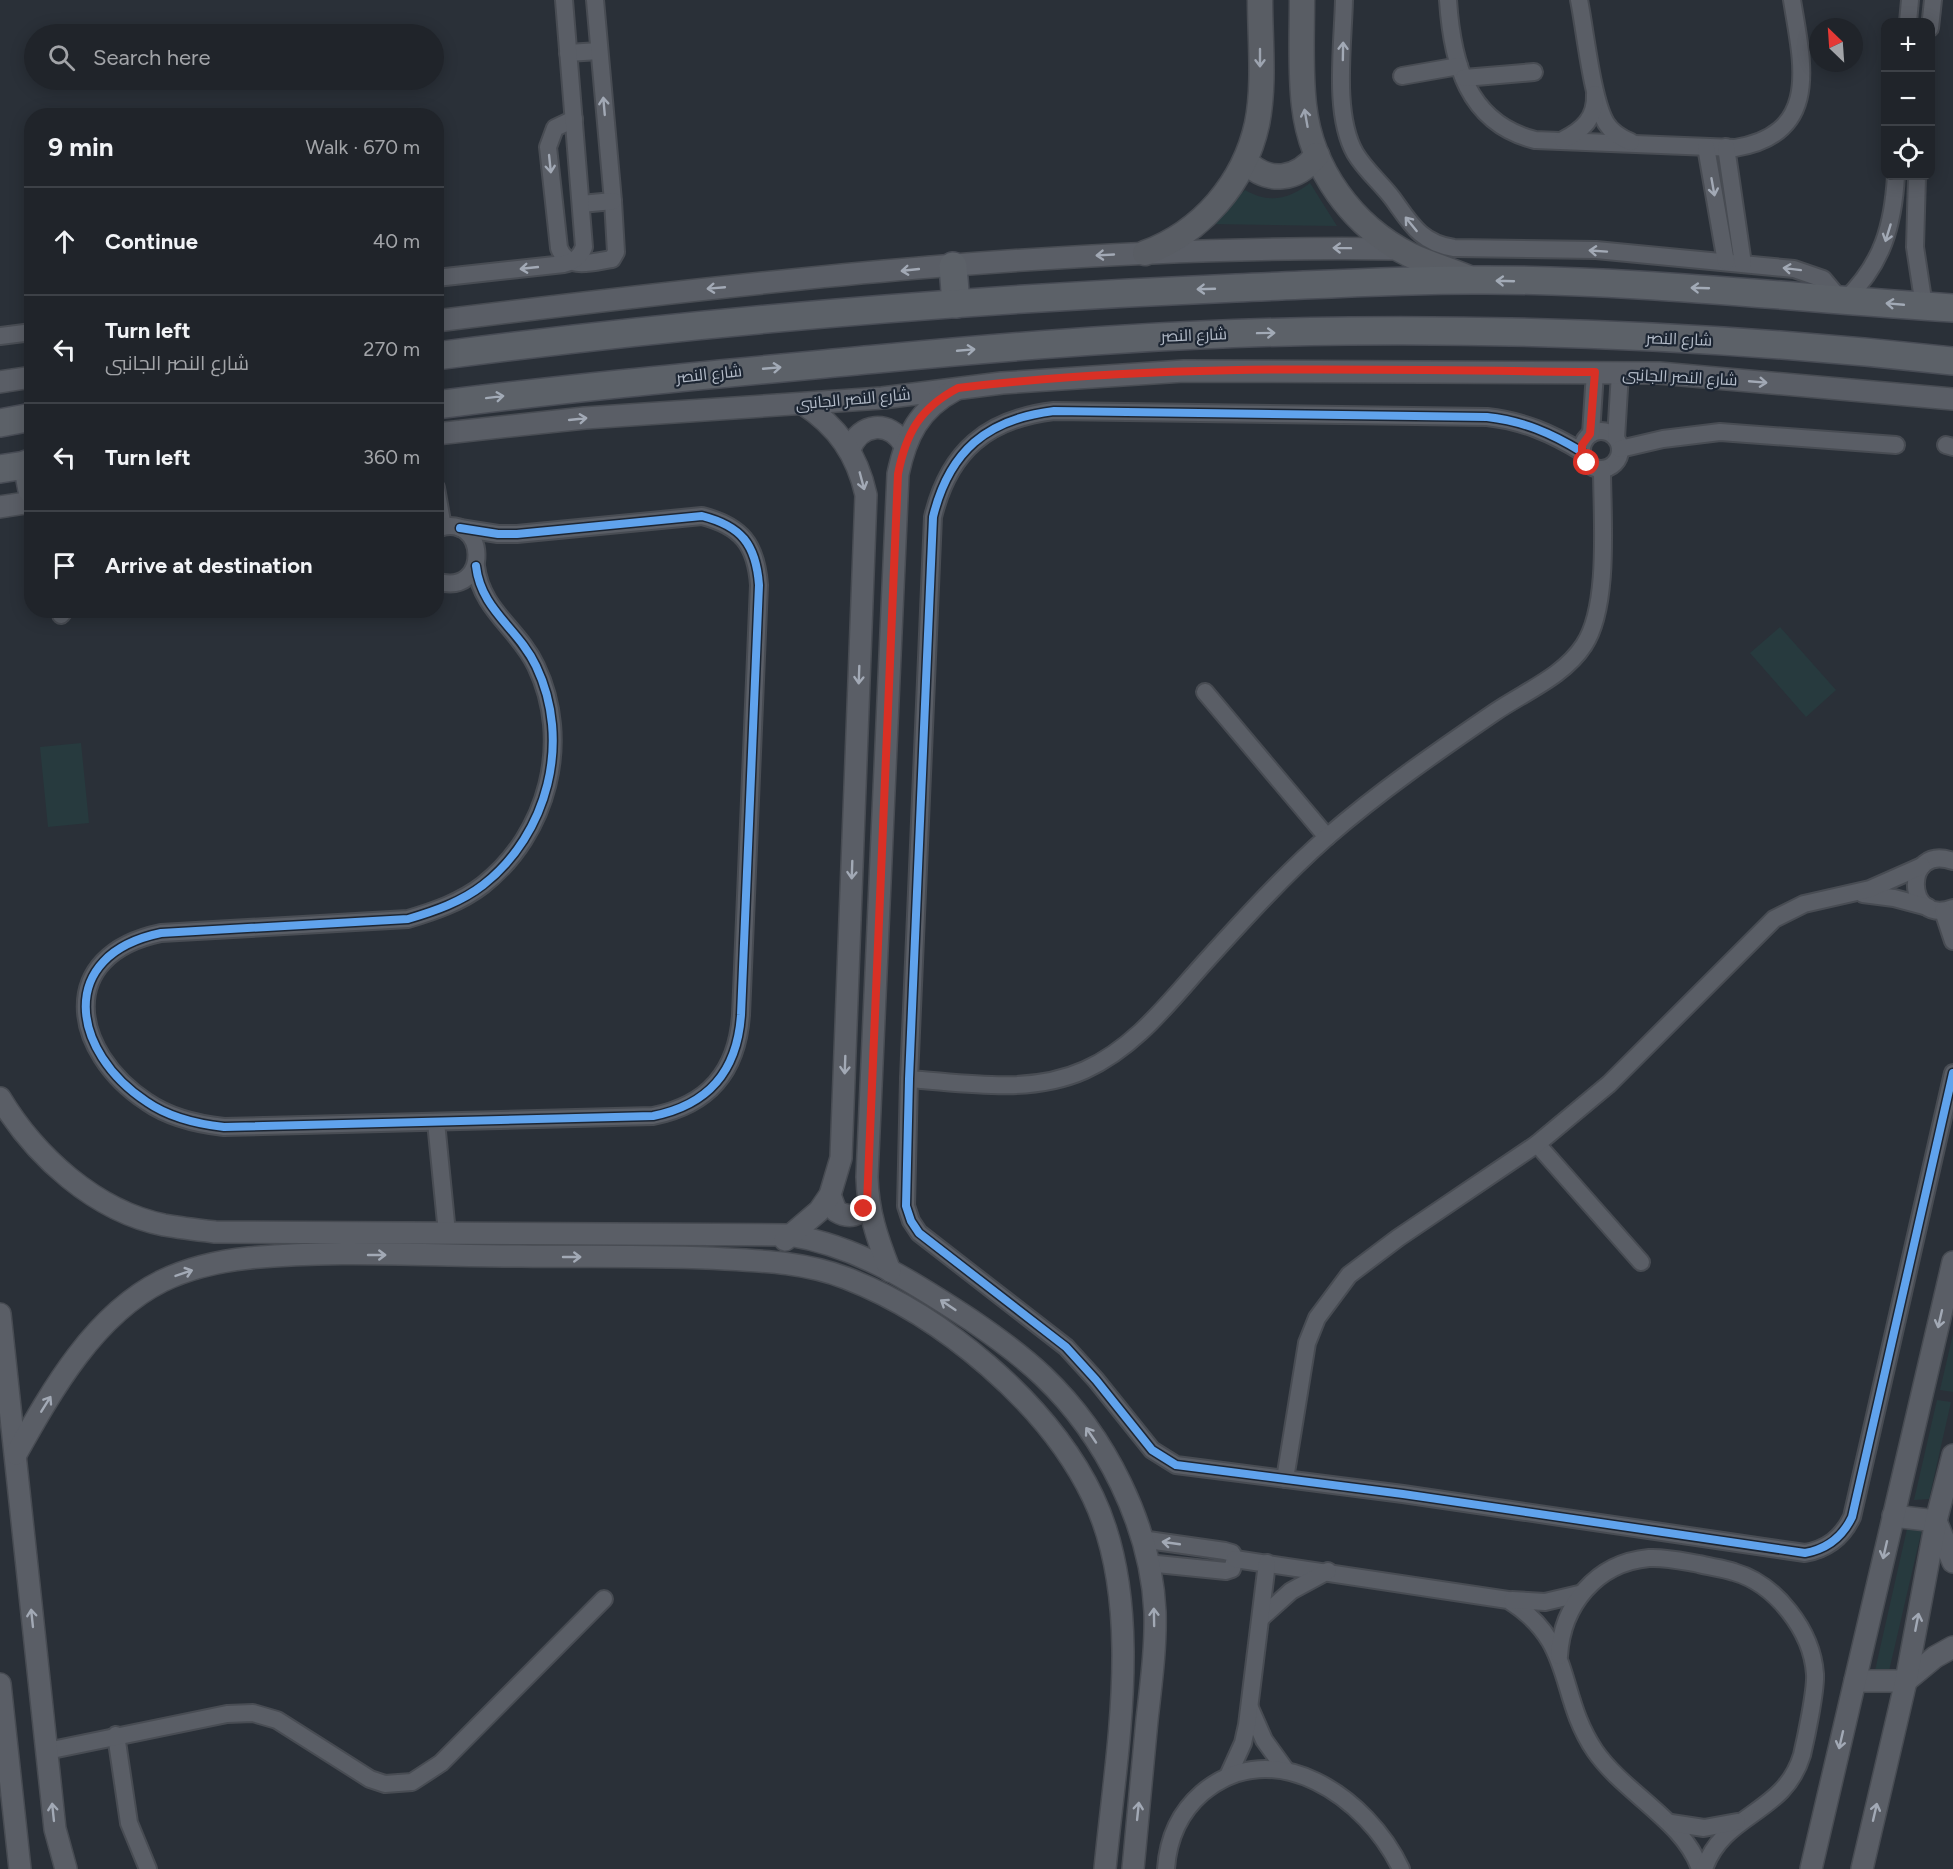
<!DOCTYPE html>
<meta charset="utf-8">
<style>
:root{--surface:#20242a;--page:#282c32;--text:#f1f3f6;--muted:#a2a4a8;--line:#3d4147}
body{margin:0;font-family:Figtree,Cairo,sans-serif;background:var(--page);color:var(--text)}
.controls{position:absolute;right:18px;top:18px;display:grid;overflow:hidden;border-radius:12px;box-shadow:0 3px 15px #0003}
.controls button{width:54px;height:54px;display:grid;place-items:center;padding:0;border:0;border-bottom:2px solid var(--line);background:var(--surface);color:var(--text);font:30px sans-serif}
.compass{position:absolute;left:1809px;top:18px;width:54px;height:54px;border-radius:50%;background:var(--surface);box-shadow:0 3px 15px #0003;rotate:335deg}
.stop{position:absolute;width:18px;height:18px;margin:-14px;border:4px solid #d93025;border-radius:50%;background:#fff}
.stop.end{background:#d93025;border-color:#fff;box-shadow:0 2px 6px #0008}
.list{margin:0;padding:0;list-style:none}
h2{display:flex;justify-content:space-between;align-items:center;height:78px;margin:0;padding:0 24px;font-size:26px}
h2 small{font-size:20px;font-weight:400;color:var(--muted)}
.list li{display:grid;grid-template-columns:39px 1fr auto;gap:18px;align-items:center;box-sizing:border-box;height:108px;padding:0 24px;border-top:2px solid var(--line)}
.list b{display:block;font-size:22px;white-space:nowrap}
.list p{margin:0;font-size:20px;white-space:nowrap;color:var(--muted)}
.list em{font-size:20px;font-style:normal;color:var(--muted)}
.icon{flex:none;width:33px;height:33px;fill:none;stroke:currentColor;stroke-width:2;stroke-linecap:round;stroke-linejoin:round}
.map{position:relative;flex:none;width:1953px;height:1869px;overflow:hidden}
.search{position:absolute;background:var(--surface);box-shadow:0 3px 15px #0003;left:24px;top:24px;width:420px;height:66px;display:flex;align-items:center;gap:15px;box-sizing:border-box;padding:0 21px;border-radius:33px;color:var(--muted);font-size:22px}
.panel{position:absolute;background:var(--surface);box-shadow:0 3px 15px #0003;left:24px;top:108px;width:420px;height:510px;border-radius:24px}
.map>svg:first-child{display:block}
.green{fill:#273a3e}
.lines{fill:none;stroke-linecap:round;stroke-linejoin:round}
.minor-casing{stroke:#484c53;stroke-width:20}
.tertiary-casing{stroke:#484c53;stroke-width:24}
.secondary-casing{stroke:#484c53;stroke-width:27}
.primary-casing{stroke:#484c55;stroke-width:30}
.minor{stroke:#5a5e66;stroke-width:16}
.tertiary{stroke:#5a5e66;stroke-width:21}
.secondary{stroke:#595d64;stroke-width:24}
.primary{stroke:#5c6168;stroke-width:27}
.cycleway-casing{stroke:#1d2633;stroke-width:11}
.cycleway{stroke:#60a3ed;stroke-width:8}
.oneway{stroke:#a2a9b5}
.oneway2{stroke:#9da4b0}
.oneway3{stroke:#a2aab6}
.route{stroke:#d93025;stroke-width:8}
.labels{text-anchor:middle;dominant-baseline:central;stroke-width:4.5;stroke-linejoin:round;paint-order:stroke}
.street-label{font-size:16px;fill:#b4bcc9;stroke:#1d2633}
</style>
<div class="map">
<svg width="1953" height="1869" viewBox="0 0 1953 1869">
<rect width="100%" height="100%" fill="#2a3038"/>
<!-- green -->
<g class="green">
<path d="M1310,183L1337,226L1210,224L1245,190C1269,204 1289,199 1310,183Z"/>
<polygon points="1780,627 1836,690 1806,717 1750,653"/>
<polygon points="81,743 89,823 48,827 40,747"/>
<polygon points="1953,1334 1953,1392 1940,1390"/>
<polygon points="1937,1400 1951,1402 1929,1499 1914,1500"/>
<polygon points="1907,1529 1922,1529 1889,1671 1874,1675"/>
</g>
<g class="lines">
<defs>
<g id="minor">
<path d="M1344,0C1343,45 1333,114 1355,153C1365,170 1381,183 1393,199C1411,224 1421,243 1454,248L1596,250L1794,269L1823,279L1839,298"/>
<path d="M1448,0C1452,62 1467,123 1535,140L1735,148C1822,134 1802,62 1792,0"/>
<path d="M1579,0C1585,29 1592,100 1606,123C1612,133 1621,138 1631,142"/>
<polyline points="1908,22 1910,0"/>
<polyline points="1930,28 1933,0"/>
<polyline points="568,53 599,51"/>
<polyline points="1402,76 1459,66"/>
<polyline points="1464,78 1534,72"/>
<path d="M574,119L555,128L548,147L559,248C568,271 592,262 612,259L616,252L613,201L595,0"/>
<path d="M1563,140C1583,130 1596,118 1595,94"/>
<polyline points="1706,147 1726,262"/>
<polyline points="1726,147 1743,264"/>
<polyline points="1917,176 1915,247 1924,306"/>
<polyline points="581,204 613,201"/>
<path d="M436,278L564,264C574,262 580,257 584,247L564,0"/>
<path d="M1846,299C1883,263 1893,225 1896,176"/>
<polyline points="0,336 32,332"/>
<circle cx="1601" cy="450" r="19"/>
<polyline points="1591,434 1595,372"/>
<polyline points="1616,438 1620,373"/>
<polyline points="1946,445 1953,447"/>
<polyline points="1620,449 1663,439 1720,432 1896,445"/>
<path d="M1582,452C1551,433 1523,421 1487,417L1054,411C987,419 949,451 933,517L909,1079L906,1206L911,1221L919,1233L1066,1347L1096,1380L1152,1450L1176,1465L1403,1494L1805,1553C1827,1549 1842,1538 1852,1517L1953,1073"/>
<polyline points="436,488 443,527"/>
<path d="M460,528L498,534H517L702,516C741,526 756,544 759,585L741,1015C737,1072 708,1105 653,1116L224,1127C197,1124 170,1118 147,1102C71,1052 55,955 161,933L408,919C435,911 461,902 483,885C548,834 572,741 536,666C518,628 481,610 476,566"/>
<path d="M436,529C488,509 492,599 436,581"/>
<polyline points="61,615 65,610"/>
<polyline points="1205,692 1327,837"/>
<path d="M1953,861C1902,843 1905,927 1953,908"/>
<polyline points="1863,894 1894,898 1928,907"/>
<polyline points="1943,911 1953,941"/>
<path d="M909,1079C967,1083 1029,1095 1085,1070C1136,1047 1169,1002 1206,961C1244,919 1284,875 1327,837C1380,791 1438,751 1495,712C1526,691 1564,676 1584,645C1610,606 1602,516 1602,469"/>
<polyline points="436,1122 447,1233"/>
<polyline points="1537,1144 1641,1262"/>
<polyline points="1285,1479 1307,1343 1317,1318 1349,1275 1398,1238 1537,1144 1609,1084 1774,919 1804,904 1870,889 1922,866"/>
<polyline points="1141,1539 1225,1551 1232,1553 1235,1559 1232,1569 1226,1571 1147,1563"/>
<path d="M1235,1559L1508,1600C1576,1642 1556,1693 1595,1751C1625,1794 1685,1822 1700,1869"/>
<polyline points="1512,1600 1545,1602 1579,1594"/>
<polyline points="1261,1618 1291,1591 1328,1571"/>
<path d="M1559,1656C1562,1605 1596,1563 1649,1558C1666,1557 1682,1561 1699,1564C1710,1567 1723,1568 1734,1572C1776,1584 1812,1631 1815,1674C1816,1690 1806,1738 1802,1755C1784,1815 1724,1812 1704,1869"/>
<polyline points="1250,1708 1264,1740 1285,1769"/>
<polyline points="116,1735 129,1823 148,1869"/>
<polyline points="47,1751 227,1714 253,1713 277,1720 370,1779 385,1784 412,1782 441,1763 604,1599"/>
<polyline points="1228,1776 1243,1743 1247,1725 1267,1563"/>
<polyline points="1671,1823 1704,1828 1737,1822"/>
<path d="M1166,1869C1168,1839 1179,1813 1202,1793C1274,1732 1368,1798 1401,1869"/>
</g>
<g id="tertiary">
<path d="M436,321C756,281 1078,244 1400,249"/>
<polyline points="0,382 32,377"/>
<polyline points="436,434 585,418 882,398 1002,383 1184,371 1659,373 1953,399"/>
<path d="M850,449C860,423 889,420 904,444"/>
<polyline points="0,507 32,502"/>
<path d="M0,1098C35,1156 95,1211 164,1225C181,1228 198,1230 215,1232L789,1235C858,1246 913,1282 971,1320C996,1337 1021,1355 1043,1376C1105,1435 1151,1525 1155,1612C1156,1648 1151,1684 1147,1720C1142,1770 1138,1819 1133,1869"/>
<path d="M830,1195L836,1211C849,1219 860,1216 867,1203"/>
<path d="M785,1240L819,1211L830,1195L841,1158L866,495C857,454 837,426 803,404"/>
<path d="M890,1271C877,1238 868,1212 867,1177L898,474C906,436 919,409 955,390"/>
<polyline points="0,1314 55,1829 66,1869"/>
<path d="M16,1454C52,1390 94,1315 162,1281C189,1268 220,1261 249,1258C338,1249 430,1256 520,1256C588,1257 657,1255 725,1259C767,1261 807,1263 846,1278C942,1315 1048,1403 1093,1497C1145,1606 1116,1752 1105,1869"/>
<polyline points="1893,1516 1936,1521 1953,1562"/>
<polyline points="1855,1681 1906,1681 1935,1657 1953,1647"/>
<polyline points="0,1684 20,1869"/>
<polyline points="1811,1869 1953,1262"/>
<polyline points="1862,1869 1906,1681 1936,1521 1953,1455"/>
</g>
<g id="secondary">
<path d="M1302,0C1302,35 1300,70 1304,105C1311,169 1352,226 1410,255C1429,264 1450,270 1469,278"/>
<path d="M1245,161C1268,184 1297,181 1317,155"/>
<path d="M1145,253C1202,232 1244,183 1257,124C1265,84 1260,40 1260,0"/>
</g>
<g id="primary">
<polyline points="953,266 956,304"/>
<path d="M436,356C702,321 968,299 1236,288C1315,285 1394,280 1473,280C1633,279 1793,298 1953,308"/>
<path d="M436,405C583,386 730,373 877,359C1035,344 1192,332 1350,331C1551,329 1753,339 1953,361"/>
<polyline points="0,423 32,417"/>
<polyline points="27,464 32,490"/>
<polyline points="0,469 32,464"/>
</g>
</defs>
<!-- minor casing -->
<use href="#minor" class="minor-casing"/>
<!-- tertiary casing -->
<use href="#tertiary" class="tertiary-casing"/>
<!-- secondary casing -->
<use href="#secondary" class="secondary-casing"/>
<!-- primary casing -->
<use href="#primary" class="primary-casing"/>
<!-- minor -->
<use href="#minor" class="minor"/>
<!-- tertiary -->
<use href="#tertiary" class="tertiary"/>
<!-- secondary -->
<use href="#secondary" class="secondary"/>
<!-- primary -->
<use href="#primary" class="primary"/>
<defs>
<g id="cycleway">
<path d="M1582,452C1551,433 1523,421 1487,417L1054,411C987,419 949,451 933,517L909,1079L906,1206L911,1221L919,1233L1066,1347L1096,1380L1152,1450L1176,1465L1403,1494L1805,1553C1827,1549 1842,1538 1852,1517L1953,1073"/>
<path d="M460,528L498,534H517L702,516C741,526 756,544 759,585L741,1015C737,1072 708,1105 653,1116L224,1127C197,1124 170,1118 147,1102C71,1052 55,955 161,933L408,919C435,911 461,902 483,885C548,834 572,741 536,666C518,628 481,610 476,566"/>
</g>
</defs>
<!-- cycleway casing -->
<use href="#cycleway" class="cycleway-casing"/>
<!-- cycleway -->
<use href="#cycleway" class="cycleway"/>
</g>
<!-- one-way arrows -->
<defs><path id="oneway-shaft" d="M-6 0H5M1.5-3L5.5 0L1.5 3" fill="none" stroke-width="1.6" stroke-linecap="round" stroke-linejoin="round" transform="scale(1.5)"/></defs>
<g class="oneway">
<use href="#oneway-shaft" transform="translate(1343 51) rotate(-89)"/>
<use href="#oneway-shaft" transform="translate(604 106) rotate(-95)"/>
<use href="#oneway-shaft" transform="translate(550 164) rotate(84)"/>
<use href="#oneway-shaft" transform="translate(1713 187) rotate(80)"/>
<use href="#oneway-shaft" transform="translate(1411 224) rotate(-129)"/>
<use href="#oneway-shaft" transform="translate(1888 233) rotate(107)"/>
<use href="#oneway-shaft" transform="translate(1342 248) rotate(-179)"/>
<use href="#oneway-shaft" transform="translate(1598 251) rotate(-176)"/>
<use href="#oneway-shaft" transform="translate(1105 255) rotate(177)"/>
<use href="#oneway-shaft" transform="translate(529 268) rotate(174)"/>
<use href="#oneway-shaft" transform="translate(1792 269) rotate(-173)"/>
<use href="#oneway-shaft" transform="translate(910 270) rotate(174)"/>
<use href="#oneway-shaft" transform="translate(716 288) rotate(175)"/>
<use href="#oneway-shaft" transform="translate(1758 382) rotate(5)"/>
<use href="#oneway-shaft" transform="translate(578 419) rotate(-6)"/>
<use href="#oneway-shaft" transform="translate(862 481) rotate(75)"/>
<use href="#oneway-shaft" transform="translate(859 675) rotate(92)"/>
<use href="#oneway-shaft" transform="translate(852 870) rotate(92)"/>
<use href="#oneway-shaft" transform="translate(845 1065) rotate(92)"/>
<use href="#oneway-shaft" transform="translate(377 1255)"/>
<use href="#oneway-shaft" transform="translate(572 1257)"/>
<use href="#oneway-shaft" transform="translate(184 1273) rotate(-19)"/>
<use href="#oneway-shaft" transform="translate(948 1305) rotate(-146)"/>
<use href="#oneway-shaft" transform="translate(1940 1319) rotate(103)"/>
<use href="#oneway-shaft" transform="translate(46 1404) rotate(-58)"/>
<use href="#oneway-shaft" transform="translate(1091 1435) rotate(-124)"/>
<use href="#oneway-shaft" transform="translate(1171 1543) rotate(-172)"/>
<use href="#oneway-shaft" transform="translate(1885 1550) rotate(103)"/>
<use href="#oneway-shaft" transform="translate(1154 1617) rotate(-91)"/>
<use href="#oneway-shaft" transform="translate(32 1618) rotate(-96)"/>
<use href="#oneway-shaft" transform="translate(1917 1622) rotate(-79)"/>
<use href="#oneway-shaft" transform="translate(1841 1740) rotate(103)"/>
<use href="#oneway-shaft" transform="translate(1138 1811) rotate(-84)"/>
<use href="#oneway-shaft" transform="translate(53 1812) rotate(-96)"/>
<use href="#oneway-shaft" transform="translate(1875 1812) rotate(-77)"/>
</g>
<g class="oneway2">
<use href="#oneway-shaft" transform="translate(1260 58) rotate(90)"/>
<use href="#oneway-shaft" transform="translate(1306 118) rotate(-100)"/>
</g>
<g class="oneway3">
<use href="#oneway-shaft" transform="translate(1505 281) rotate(-178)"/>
<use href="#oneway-shaft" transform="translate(1700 288) rotate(-178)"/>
<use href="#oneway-shaft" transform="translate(1206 289) rotate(178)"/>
<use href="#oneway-shaft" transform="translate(1895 304) rotate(-175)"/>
<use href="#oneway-shaft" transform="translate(1266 333) rotate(-1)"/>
<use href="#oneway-shaft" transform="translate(966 350) rotate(-5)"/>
<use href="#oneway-shaft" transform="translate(772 368) rotate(-5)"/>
<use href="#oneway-shaft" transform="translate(495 397) rotate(-7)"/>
</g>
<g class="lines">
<!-- route -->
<path class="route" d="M864,1209L867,1203L898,474C906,433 920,408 958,388C1169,362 1382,370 1595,372L1590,434L1582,445V453L1587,463"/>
</g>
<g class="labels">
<!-- street labels -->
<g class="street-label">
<text transform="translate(1194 335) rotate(-2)">شارع النصر</text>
<text transform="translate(1679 339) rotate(2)">شارع النصر</text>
<text transform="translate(709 374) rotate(-6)">شارع النصر</text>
<text transform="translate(1680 377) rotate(3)">شارع النصر الجانبى</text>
<text transform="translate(853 399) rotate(-5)">شارع النصر الجانبى</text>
</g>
</g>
</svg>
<div class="controls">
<button>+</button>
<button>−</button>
<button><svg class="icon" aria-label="locate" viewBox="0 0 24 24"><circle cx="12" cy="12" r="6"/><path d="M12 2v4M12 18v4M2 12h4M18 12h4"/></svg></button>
</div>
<svg class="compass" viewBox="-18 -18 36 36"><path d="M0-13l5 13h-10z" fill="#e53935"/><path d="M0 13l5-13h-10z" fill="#a2a4a8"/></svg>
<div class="stop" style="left:1587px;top:463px"></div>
<div class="stop end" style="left:864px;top:1209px"></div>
<div class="search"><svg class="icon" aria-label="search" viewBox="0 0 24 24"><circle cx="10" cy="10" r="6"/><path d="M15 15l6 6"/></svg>Search here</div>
<section class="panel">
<h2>9 min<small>Walk · 670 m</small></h2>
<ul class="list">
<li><svg class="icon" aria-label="ahead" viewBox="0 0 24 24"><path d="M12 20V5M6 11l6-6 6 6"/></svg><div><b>Continue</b></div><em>40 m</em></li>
<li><svg class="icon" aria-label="left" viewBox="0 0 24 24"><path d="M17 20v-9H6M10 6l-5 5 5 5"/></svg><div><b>Turn left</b><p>شارع النصر الجانبى</p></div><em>270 m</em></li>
<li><svg class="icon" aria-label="left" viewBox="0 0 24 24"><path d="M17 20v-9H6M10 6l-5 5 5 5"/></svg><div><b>Turn left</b></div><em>360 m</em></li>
<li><svg class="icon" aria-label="arrive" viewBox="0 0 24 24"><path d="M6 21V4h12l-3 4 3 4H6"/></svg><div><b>Arrive at destination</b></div></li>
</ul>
</section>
</div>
